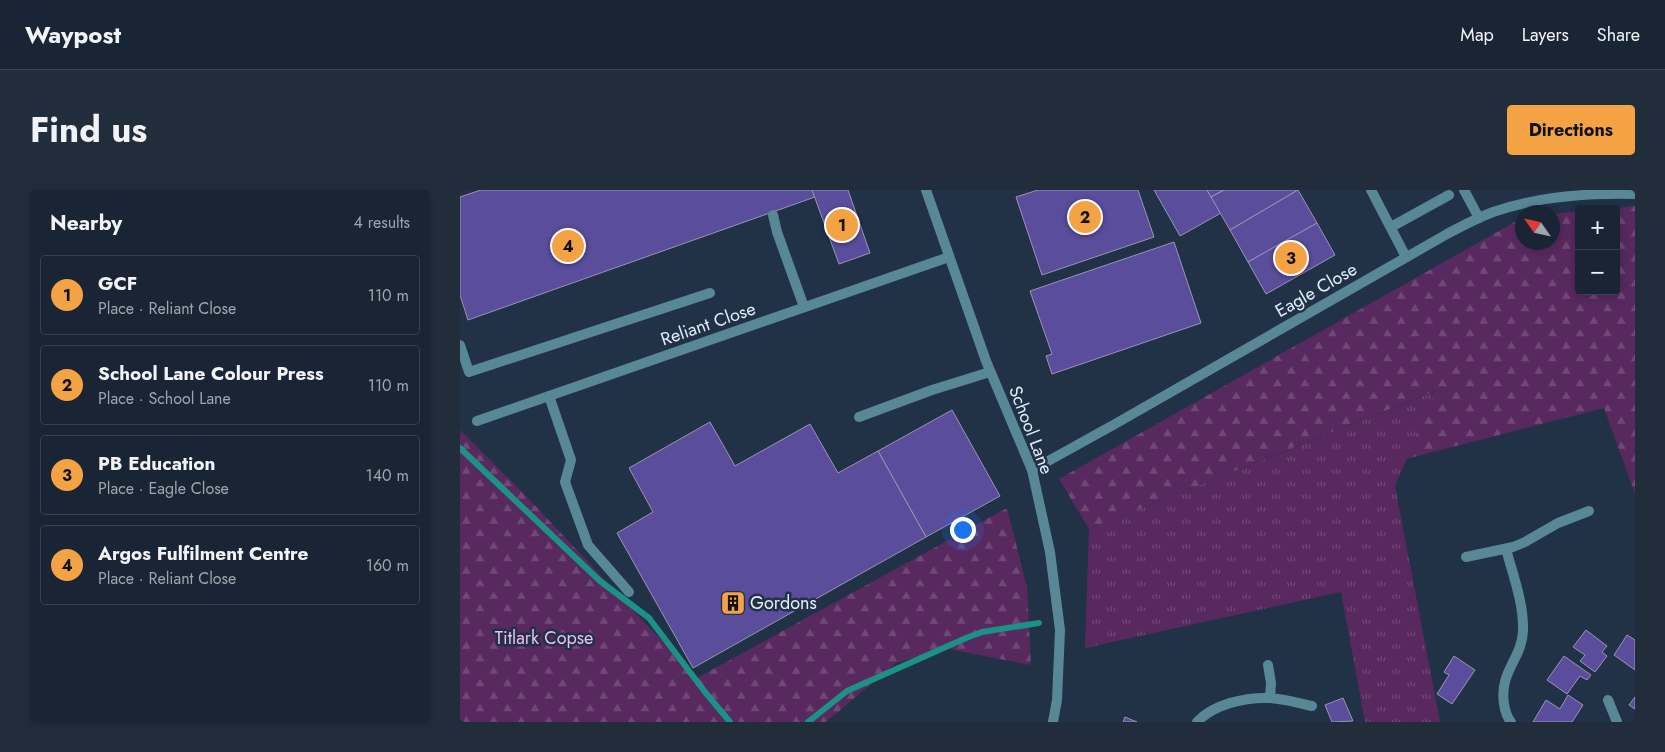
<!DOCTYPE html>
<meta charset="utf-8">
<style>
:root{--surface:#192534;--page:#222d3c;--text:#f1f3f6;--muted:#9fa5ac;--line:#37424f;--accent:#f4a344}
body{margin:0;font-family:Jost,sans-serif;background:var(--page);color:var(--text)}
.controls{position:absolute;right:15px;top:15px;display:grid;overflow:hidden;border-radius:5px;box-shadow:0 2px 8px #0003}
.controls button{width:45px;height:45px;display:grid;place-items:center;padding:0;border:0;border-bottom:1px solid var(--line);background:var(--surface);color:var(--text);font:25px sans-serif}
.compass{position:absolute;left:1055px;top:15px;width:45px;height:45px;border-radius:50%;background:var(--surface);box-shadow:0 2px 8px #0003;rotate:304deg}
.you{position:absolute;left:502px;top:339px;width:18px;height:18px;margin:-12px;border:4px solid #fff;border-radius:50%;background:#1a73e8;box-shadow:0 0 0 8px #1a73e833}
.badge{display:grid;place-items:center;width:32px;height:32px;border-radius:50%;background:var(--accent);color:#111;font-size:16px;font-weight:700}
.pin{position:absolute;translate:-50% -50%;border:2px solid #fff;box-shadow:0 1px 5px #0006}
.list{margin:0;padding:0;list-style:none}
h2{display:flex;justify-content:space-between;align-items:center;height:65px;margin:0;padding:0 20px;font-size:21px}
h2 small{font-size:16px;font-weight:400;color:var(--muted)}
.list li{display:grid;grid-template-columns:32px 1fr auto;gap:15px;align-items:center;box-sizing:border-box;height:80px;margin:0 10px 10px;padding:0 10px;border:1px solid var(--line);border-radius:5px}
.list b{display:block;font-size:19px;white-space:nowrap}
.list p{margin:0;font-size:16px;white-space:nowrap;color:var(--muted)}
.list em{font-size:16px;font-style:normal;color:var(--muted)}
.map{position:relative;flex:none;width:1175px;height:532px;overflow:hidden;border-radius:5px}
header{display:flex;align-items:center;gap:30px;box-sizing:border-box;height:70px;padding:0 25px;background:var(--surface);border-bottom:1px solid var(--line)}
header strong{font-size:24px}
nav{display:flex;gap:28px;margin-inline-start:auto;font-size:18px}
.intro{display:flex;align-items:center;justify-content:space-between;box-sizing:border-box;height:120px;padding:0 30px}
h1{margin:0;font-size:35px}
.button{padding:12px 22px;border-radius:5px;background:var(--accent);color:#111;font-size:18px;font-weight:700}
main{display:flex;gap:30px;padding:0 30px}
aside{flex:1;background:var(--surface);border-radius:5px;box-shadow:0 2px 8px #0003}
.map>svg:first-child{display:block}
.grass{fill:url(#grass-tufts)}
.forest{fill:url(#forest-firs)}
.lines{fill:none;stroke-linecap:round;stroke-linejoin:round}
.stream{stroke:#1c9186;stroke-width:6}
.building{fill:#5a4d9c;stroke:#9896b3}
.service{stroke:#588795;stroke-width:10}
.minor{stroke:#588795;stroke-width:10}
.tertiary{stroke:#588795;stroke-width:10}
.labels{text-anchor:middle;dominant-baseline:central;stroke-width:5;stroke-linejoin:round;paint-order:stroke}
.street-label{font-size:18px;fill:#e2edfa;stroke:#213146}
.poi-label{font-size:18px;fill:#e2edfa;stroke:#213146;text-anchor:start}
.park-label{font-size:18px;fill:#efbdf5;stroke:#213146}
</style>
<header>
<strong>Waypost</strong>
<nav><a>Map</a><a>Layers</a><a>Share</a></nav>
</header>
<div class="intro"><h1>Find us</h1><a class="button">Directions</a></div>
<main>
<aside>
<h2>Nearby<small>4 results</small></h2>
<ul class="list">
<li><span class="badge">1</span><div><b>GCF</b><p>Place · Reliant Close</p></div><em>110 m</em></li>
<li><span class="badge">2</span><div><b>School Lane Colour Press</b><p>Place · School Lane</p></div><em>110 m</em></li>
<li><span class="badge">3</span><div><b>PB Education</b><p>Place · Eagle Close</p></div><em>140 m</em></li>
<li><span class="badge">4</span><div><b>Argos Fulfilment Centre</b><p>Place · Reliant Close</p></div><em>160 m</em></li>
</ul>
</aside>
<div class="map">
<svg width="1175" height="532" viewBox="0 0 1175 532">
<defs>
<pattern id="grass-tufts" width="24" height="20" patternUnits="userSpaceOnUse" patternTransform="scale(1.25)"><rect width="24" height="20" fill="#58295e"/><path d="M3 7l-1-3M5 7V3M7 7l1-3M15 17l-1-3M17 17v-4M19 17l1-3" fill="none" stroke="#704876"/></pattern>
<pattern id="forest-firs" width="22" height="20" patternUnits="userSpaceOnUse" patternTransform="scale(1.25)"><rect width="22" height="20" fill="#58295e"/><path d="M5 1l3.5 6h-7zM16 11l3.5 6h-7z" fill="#704876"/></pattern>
</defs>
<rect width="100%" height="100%" fill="#213146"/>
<!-- grass -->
<polygon class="grass" points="976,201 935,296 980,532 905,532 881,402 625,458 629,339"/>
<!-- forest -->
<g class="forest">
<polygon points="1175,16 1175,304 1144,218 946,269 975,201 629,339 599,289 1062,28 1062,52 1092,52 1093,24 1119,21 1119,101 1156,101 1156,19 1144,19"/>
<polygon points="0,240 68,308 237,488 547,318 567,397 571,475 488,459 436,473 366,532 0,532"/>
</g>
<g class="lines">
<!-- stream -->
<g class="stream">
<polyline points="0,258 140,391 189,428 245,502 270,532"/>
<polyline points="348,532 387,501 506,448 522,442 579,433"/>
</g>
</g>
<!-- building -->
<g class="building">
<polygon points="21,0 352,0 355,7 8,130 0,105 0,7"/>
<polygon points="352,0 388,0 410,63 379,74"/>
<polygon points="578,0 678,0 694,47 582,85 556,7"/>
<polygon points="694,0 747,0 761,23 720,46"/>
<polygon points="747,0 764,0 751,7"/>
<polygon points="764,0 838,0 770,40 751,7"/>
<polygon points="838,0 857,33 788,72 770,40"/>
<polygon points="857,33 875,65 806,104 788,72"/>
<polygon points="714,52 741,133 592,184 586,166 592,164 570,101"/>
<polygon points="492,220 540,306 466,347 418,261"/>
<polygon points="250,232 275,276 350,234 378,283 418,261 466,347 233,478 157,343 193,322 169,278"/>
<polygon points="1126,440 1147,456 1142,462 1147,466 1135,482 1120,471 1125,465 1113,457"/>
<polygon points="1167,445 1175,450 1175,480 1154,465"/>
<polygon points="994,466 1015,480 992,514 977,504 989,485 984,482"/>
<polygon points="1104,466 1131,485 1127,490 1120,486 1107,504 1087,490"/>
<polygon points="1108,505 1123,515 1112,532 1073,532 1086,510 1100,519"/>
<polygon points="1175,507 1175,519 1169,515"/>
<polygon points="883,508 893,531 872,532 865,515"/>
<polygon points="665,527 677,532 663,532"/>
</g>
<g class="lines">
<!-- service -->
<g class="service">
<polyline points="911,0 946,67"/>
<polyline points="1004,0 1019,28"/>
<polyline points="313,25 317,42 344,117"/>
<polyline points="931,37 989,5"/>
<polyline points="0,155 9,182 250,103"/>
<polyline points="89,206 111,270 105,292 128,355 169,402"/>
<polyline points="399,227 472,200 530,182"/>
</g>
<!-- minor -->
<g class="minor">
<polyline points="17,231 489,67"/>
<path d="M572,280L655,234L987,44C1002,36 1017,28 1033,22C1076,7 1130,3 1175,4"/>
<path d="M1046,359C1053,385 1064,414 1063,441C1062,469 1039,481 1044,514C1045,521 1047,527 1051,532"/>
<polyline points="1006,367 1053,357 1065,352 1098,333 1129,321"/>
<polyline points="808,475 811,493 810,508"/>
<polyline points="1148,510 1157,532"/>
<path d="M737,532C754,514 785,507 810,508C824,509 838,513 852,516"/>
</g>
<!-- tertiary -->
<polyline class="tertiary" points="466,0 526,171 572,280 590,362 600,440 597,510 593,532"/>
</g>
<!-- icons -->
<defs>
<symbol id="building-square" viewBox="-11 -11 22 22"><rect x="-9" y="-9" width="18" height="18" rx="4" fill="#f4a344" stroke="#213146"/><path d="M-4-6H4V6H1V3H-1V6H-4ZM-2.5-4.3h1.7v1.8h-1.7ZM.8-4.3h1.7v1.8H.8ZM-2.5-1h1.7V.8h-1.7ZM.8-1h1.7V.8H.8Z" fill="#111"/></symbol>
</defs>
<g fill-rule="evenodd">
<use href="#building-square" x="259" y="399" width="28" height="28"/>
</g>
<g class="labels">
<!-- street labels -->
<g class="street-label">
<text transform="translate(856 100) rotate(-30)">Eagle Close</text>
<text transform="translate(248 134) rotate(-19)">Reliant Close</text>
<text transform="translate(571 240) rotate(69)">School Lane</text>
</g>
<!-- poi labels -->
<g class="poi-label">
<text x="290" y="413">Gordons</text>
</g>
<!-- park labels -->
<g class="park-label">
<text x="84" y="448">Titlark Copse</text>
</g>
</g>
</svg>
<div class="controls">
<button>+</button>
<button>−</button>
</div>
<svg class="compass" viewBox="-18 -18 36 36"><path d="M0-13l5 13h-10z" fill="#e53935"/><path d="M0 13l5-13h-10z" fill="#9fa5ac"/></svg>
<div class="you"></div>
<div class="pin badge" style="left:382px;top:35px">1</div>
<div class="pin badge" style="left:625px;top:27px">2</div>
<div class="pin badge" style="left:831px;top:68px">3</div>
<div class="pin badge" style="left:108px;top:56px">4</div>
</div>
</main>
